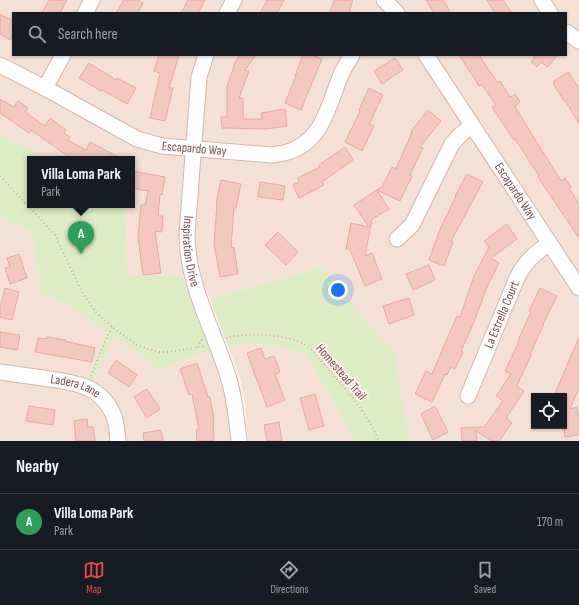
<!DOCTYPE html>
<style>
:root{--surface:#171b24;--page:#20242c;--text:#f1f3f6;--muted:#9ea1a6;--line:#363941;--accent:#ea4a4a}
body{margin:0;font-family:"Sofia Sans Condensed",sans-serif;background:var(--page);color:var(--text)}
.controls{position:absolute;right:12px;bottom:12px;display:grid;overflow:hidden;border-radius:0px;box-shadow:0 1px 3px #0004}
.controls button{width:36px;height:36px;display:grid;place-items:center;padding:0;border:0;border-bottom:1px solid var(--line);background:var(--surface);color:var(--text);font:20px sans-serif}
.you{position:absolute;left:338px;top:290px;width:14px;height:14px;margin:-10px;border:3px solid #fff;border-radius:50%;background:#1a73e8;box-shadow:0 0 0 6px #1a73e833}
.badge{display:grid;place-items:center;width:26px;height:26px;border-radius:50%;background:var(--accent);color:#fff;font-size:13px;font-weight:700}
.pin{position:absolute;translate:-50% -33px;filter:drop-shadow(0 1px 2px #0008)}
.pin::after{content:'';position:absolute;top:21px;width:14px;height:12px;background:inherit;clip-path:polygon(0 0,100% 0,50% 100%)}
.popup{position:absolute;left:27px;top:156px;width:108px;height:52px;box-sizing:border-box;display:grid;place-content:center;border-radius:0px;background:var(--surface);filter:drop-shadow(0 1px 3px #0005);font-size:13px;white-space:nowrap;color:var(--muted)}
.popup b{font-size:15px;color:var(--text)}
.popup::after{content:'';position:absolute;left:50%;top:100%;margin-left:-8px;border:8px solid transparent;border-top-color:var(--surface)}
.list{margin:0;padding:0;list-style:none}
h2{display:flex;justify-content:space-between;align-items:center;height:52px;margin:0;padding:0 16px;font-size:17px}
h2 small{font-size:13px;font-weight:400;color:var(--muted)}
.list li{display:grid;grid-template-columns:26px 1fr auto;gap:12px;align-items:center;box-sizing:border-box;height:56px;padding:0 16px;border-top:1px solid var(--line)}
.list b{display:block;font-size:15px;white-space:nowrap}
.list p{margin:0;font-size:13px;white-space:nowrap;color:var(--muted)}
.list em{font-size:13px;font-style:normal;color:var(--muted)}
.icon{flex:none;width:22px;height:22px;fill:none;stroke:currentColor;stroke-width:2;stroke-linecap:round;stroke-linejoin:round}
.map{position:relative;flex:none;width:579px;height:441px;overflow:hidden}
.search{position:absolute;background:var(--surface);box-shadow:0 1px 3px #0004;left:12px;right:12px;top:12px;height:44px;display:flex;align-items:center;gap:10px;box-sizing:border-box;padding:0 14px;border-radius:0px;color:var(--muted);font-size:15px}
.sheet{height:108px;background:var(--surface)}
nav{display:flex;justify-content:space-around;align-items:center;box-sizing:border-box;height:56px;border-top:1px solid var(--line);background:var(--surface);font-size:11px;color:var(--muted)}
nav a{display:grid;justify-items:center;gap:2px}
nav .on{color:var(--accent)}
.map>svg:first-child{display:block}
.residential{fill:#f5e0d6;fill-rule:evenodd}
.green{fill:#ddecc5}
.building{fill:#f3c8be;stroke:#e7aa9e}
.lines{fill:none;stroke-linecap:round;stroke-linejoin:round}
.minor-casing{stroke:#d2b7af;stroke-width:17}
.path{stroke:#d9aaa1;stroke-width:2;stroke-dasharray:1 3;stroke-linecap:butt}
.minor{stroke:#fff;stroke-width:15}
.labels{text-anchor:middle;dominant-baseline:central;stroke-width:3.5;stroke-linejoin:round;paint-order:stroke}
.street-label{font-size:13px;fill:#78514a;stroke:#fff5ef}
</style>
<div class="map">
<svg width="579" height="441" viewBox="0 0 579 441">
<rect width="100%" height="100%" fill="#fdf0e8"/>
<!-- residential -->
<g class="residential">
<path d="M0,0H579V441H411L404,411L321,267L210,299L204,285L200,273L183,276H127L126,205H132V159H46L0,134ZM13,13H566V55H13ZM534,396H564V426H534Z"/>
<polygon points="0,217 31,232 41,291 74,308 106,333 93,381 116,336 160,371 178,362 211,350 225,388 232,441 0,441"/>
<polygon points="249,344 270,345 306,353 354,441 248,441 245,401 240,377 228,346"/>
</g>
<!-- green -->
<g class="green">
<polygon points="0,134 46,159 30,159 30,205 126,205 127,276 183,276 211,350 178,362 160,371 116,336 93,381 88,380 106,333 74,308 41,291 31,232 0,217"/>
<polygon points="321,267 395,355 404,411 411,441 354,441 306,353 270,345 249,344 228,346 210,299"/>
</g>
<!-- building -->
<g class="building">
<polygon points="49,0 67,0 60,13 42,13"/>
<polygon points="124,0 138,0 143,3 138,13 116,13"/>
<polygon points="188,0 205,0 198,13 181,13"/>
<polygon points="267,0 284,0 277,13 260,13"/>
<polygon points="334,0 353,0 349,13 330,13"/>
<polygon points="426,0 443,0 451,13 434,13"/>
<polygon points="487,0 503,0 512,13 495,13"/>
<polygon points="0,14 13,21 13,34 10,40 0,34"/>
<polygon points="159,55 179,55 169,88 173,88 165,121 150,118 160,73 154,71"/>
<polygon points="240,55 256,55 245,70 249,71 239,98 243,98 243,119 262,119 261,113 285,109 287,126 266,129 222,128 221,117 227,117 227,89 226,89 236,60"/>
<polygon points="303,55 312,55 322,59 301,110 285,103 296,76 295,76"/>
<polygon points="459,55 479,55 497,82 500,81 510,97 515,94 520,102 515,107 561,181 565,178 571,187 569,188 579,204 579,238 538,177 539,176 515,139 514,140 492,107 496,105 482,85 479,86"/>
<polygon points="532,55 557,55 548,67 541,62 537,67 531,62 535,57"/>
<polygon points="395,58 403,70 382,84 374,71"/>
<polygon points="89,63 116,80 117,78 136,88 127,104 102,90 101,91 79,78"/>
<polygon points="568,72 579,88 579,124 565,100 564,101 554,85 554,81"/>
<polygon points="369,88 383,95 369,124 374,126 362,151 345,142 360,111 359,110"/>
<polygon points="0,99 14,107 18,101 28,108 25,112 45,126 50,118 66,130 64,133 70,137 68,140 86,150 90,142 122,159 72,159 31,130 29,133 0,113"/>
<polygon points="428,110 441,121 420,147 423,148 410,175 412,176 400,201 377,190 382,187 392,167 396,169 412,132 411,131"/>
<polygon points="345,147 353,160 322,182 324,185 299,198 293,185 299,182 298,178 320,167 319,165"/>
<polygon points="132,171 165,177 162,195 160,194 158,216 163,216 162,232 155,231 161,273 143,275 138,237 141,205 145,205 148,191 132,188"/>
<polygon points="467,174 483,182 451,241 453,242 444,266 429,260 440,229 456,196 455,196"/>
<polygon points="221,180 241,184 236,208 234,208 231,248 234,247 238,274 220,277 214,244 217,204 216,204"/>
<polygon points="260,182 285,186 283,200 258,197"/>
<polygon points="377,190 389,209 372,219 365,256 372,253 382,279 365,286 350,250 346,249 351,223 369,227 354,205"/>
<polygon points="507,224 517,239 491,258 499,263 486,289 474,322 461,351 463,352 455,369 451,367 447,375 445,374 432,402 415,394 426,371 432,374 457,316 460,317 474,276 489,247 484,241"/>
<polygon points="278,232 298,252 286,265 265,245"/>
<polygon points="19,254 27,278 10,284 5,268 10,267 7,258"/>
<polygon points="429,265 435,280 413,290 406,274"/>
<polygon points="5,288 19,292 12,320 0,317 0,308"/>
<polygon points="540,288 557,296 543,324 544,324 530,354 531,355 517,386 524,391 506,418 512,423 499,441 491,441 476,431 477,441 462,441 461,428 484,427 503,401 496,396 511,374 505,371 519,341 518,340 531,312 529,311"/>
<polygon points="409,298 414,315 389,324 383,306"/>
<polygon points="0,332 20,335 17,350 0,347"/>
<polygon points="47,337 66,340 65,341 95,348 92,362 35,352 38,338 47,339"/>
<polygon points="579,337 579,388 570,409 577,407 579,418 579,435 565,437 564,430 564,396 554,396"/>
<polygon points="261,348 265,359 274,356 280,372 275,374 285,400 267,407 247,353"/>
<polygon points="116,360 137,375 129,387 108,373"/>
<polygon points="197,363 208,397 210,397 214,420 213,420 214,441 197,441 196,430 199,429 192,394 189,395 180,369"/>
<polygon points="147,389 160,409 147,418 134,397"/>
<polygon points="315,394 324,426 309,430 300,398"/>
<polygon points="29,406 55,410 53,425 26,421"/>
<polygon points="435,406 448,432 433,440 421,414"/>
<polygon points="87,419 88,427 93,427 95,441 76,441 74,421"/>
<polygon points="279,422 282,441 267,441 264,425"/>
<polygon points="161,430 163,441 144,441 143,433"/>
</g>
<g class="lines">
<defs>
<g id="minor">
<polyline points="384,0 397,13"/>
<polyline points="542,0 550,13"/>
<polyline points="85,13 92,0"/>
<polyline points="227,13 234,0"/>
<polyline points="566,32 579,41"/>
<path id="s1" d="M206,55L199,77L187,234C187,287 216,333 230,383C235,402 237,422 239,441"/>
<path id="s2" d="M426,55L579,288"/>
<path id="s3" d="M0,65L45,88L137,139L162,146L272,155C276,154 280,154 284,153C322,144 328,107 340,77C343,69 348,62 352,55"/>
<polyline points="45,88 63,55"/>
<polyline points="397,239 412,225 446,156 452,144 459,136 472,125"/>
<path id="s4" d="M0,372C14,374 29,376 43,378C71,382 100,384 113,414C117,422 117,432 118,441"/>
<path id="s5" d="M468,396L517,278C526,260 534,255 549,243"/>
</g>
</defs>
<!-- minor casing -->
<use href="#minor" class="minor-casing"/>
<!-- path -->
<g class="path">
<polyline points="0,176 55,235 82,292 96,312 112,327 137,345 158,352 169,352 205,346"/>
<path d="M226,338C246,332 288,334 306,345C310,348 313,351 315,354C338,381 365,408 379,441"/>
<polyline points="197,347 202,339"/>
<polyline points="91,376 106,339 112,327"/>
</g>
<!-- minor -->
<use href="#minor" class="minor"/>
</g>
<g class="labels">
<!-- street labels -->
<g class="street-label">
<text stroke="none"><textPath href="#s3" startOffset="214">Escapardo Way</textPath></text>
<text stroke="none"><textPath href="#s2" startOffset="163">Escapardo Way</textPath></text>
<text stroke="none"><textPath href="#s1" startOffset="198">Inspiration Drive</textPath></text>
<text stroke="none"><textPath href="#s5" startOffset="88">La Estrella Court</textPath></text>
<text transform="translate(341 372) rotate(49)">Homestead Trail</text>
<text stroke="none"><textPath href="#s4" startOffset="77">Ladera Lane</textPath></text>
</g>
</g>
</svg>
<div class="controls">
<button><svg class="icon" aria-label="locate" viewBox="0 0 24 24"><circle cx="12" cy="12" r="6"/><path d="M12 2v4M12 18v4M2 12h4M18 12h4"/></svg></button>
</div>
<div class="you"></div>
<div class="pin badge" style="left:81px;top:254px;background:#2e9e5b">A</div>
<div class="popup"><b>Villa Loma Park</b>Park</div>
<div class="search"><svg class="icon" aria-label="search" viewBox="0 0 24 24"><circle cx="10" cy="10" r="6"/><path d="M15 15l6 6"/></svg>Search here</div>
</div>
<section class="sheet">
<h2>Nearby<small></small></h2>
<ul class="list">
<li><span class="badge" style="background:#2e9e5b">A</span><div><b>Villa Loma Park</b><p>Park</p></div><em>170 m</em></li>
</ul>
</section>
<nav>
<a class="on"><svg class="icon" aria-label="map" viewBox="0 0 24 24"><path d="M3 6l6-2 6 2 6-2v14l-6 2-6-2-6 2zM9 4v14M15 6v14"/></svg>Map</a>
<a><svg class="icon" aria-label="directions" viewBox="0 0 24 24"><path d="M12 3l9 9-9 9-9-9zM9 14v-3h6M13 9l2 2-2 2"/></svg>Directions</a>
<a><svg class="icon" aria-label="saved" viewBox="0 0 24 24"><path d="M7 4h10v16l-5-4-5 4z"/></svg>Saved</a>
</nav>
